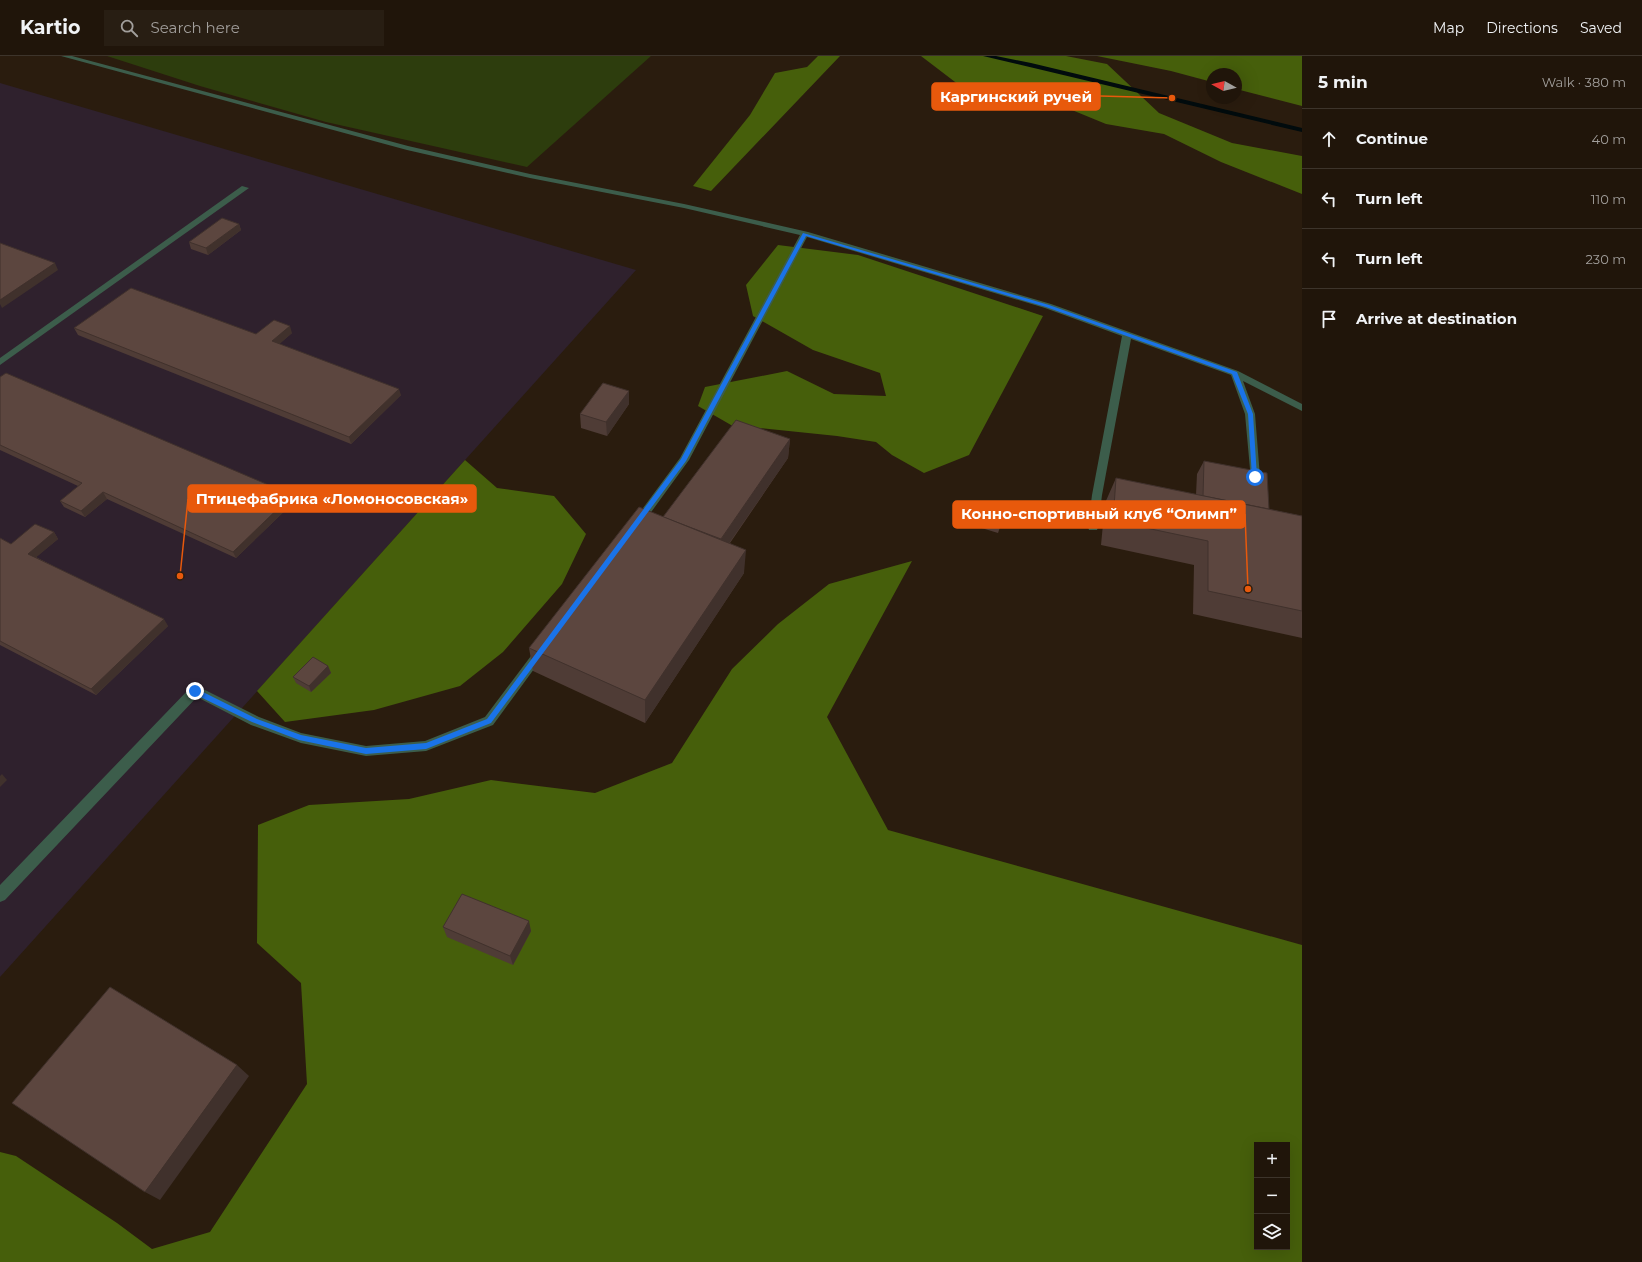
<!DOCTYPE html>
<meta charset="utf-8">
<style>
:root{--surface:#20150a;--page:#281e13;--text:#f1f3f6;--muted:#a29f9c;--line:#3d342b}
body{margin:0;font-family:Montserrat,sans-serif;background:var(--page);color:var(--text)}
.controls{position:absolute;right:12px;bottom:12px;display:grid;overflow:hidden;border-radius:0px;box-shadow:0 4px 16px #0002}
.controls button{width:36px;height:36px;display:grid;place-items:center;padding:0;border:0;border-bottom:1px solid var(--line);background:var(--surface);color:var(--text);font:20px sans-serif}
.compass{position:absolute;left:1206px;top:12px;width:36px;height:36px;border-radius:50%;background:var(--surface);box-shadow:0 4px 16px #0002;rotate:278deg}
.stop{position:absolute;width:12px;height:12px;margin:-9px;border:3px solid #1a73e8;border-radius:50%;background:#fff}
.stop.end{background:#1a73e8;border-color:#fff;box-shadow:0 1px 4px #0008}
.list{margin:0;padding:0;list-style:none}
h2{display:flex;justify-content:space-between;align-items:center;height:52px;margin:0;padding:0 16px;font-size:17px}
h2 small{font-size:13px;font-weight:400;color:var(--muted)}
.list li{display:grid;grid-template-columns:26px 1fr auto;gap:12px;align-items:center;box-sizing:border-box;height:60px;padding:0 16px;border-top:1px solid var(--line)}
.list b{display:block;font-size:15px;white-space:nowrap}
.list em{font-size:13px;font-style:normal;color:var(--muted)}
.icon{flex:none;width:22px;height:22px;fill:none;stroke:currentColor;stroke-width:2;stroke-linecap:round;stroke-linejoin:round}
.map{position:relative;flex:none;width:1302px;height:1206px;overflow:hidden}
header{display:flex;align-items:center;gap:24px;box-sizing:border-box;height:56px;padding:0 20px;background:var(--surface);border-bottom:1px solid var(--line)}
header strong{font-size:19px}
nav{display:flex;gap:22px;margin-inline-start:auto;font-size:14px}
.search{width:280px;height:36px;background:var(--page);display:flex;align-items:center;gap:10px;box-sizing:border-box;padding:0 14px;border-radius:0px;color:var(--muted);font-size:15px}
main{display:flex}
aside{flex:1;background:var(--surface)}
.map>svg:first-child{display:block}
.industrial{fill:#2f212d}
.green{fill:#2d3d0d}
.forest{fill:#465f0b;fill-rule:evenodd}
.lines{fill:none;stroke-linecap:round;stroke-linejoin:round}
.stream{fill:#010b0d;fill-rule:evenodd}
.minor{fill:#3c5d4b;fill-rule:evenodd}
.wall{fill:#4f3c36}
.shaded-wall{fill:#40312c}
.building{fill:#5c463f;stroke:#40312c}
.route{fill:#1a73e8}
.leader{fill:none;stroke:#e8590c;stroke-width:1.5}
.callout-dot{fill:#e8590c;stroke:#2a1c0e;stroke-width:1.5}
.callout{fill:#e8590c;stroke:#e8590c;stroke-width:1.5}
.callout-label{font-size:15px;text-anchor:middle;font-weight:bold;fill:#fff}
</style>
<header>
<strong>Kartio</strong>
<div class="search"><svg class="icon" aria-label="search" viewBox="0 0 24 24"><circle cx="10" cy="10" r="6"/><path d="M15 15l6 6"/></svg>Search here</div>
<nav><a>Map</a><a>Directions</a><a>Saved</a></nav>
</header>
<main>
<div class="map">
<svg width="1302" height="1206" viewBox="0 0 1302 1206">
<rect width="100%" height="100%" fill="#2a1c0e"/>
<!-- industrial -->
<polygon class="industrial" points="0,27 636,214 0,921"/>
<!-- green -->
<polygon class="green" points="107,0 651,0 527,111 326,66 200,30"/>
<!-- forest -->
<g class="forest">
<polygon points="818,0 840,0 711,135 693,130 750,59 775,17 807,11"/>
<polygon points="921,0 1066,0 1107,8 1159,57 1232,87 1302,100 1302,138 1221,106 1164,78 1106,68 1067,52 1003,45 959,29"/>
<polygon points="1097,0 1302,0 1302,50 1236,33 1236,18 1212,18 1212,26 1171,15"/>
<polygon points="778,189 858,199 1043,260 969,399 924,417 892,399 876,386 837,380 731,369 698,350 705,331 787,315 834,338 886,340 880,317 813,294 753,260 746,229"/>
<polygon points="465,404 497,432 554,440 586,478 562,528 503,596 460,630 374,654 285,666 257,635"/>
<path d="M912,505L827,661L888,774L1302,889V1206H0V1096L16,1100L117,1167L152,1193L210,1176L307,1028L301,927L257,887L258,769L309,749L409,743L491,724L595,737L672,707L732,613L778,568L829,528ZM1257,1089H1287V1191H1257Z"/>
</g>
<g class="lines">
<!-- stream -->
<polygon class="stream" points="983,0 996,0 1031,7 1302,72 1302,76"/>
<!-- minor -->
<g class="minor">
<polygon points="61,0 72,0 408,90 530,118 684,148 808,176 1051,248 1238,315 1302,348 1302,355 1243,325 1255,358 1260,421 1259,424 1251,424 1245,358 1231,319 1131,283 1102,439 1098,471 1097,474 1089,474 1088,471 1092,439 1122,280 1045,252 807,181 689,404 641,470 637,471 632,467 680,402 800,179 684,152 530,122 407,94"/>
<polygon points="242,130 249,132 0,309 0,302"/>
<polygon points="541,590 545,592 547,595 545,598 493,669 426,695 366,700 301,687 251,669 197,641 5,844 0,846 0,829 191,631 195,630 199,631 259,661 301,677 366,690 425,685 485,661 537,592"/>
</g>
</g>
<!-- wall -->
<g class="wall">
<polygon points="239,168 241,174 208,199 191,193 189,186"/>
<polygon points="74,272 256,278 292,277 279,288 401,339 351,388 78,279"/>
<polygon points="0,321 295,445 236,502 107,443 85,461 64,451 60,445 78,430 0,394"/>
<polygon points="629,335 629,348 607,380 581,372 580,358"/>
<polygon points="790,383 788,402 730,487 744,517 645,667 533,615 529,592 663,461"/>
<polygon points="1204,405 1269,453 1302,460 1302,582 1193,558 1194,509 1101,489 1105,447 1116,422 1196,439 1197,418"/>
<polygon points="981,451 1005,457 998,477 975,470"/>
<polygon points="54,476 58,483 36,501 168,570 96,639 0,589 0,482 11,488"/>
<polygon points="328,610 331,617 311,636 296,627 293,621"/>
<polygon points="443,871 531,875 513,909 447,881"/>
</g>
<!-- shaded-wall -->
<g class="shaded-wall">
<polygon points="239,168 241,174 208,199 206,192"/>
<polygon points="55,207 58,214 2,252 0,248 0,244"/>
<polygon points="290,270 292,277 275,292 272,285"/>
<polygon points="399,333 401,339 351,388 349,381"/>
<polygon points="629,335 629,348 607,380 606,366"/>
<polygon points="790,383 788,402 716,506 718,488"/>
<polygon points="103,436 107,443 85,461 81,455"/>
<polygon points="292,439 295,445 236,502 233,496"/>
<polygon points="54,476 58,483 33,504 28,498"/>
<polygon points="746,494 744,517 645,667 645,644"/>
<polygon points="164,563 168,570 96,639 91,633"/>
<polygon points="328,610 331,617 311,636 309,630"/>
<polygon points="2,718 7,724 0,731 0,720"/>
<polygon points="529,865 531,875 513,909 510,900"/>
<polygon points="237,1009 249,1020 160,1144 145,1136"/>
</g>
<!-- building -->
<g class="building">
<polygon points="222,162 239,168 206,192 189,186"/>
<polygon points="0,187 55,207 0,244"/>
<polygon points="131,232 256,278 274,264 290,270 272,285 399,333 349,381 74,272"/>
<polygon points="6,317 292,439 233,496 103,436 81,455 60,445 82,427 0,389 0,321"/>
<polygon points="603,327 629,335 606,366 580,358"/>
<polygon points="736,364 790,383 721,483 663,461"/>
<polygon points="1204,405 1267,417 1269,453 1203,440"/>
<polygon points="1116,422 1302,460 1302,555 1208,535 1208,485 1113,465"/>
<polygon points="639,451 746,494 645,644 529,592"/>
<polygon points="35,468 54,476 28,498 164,563 91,633 0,585 0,482 11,488"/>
<polygon points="313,601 328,610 309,630 293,621"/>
<polygon points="462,838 529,865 510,900 443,871"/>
<polygon points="110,931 237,1009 145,1136 12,1047"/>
</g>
<!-- route -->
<polygon class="route" points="803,177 1049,249 1237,316 1253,358 1257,421 1255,423 1252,421 1248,358 1232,318 1046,251 806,180 686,405 491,667 426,693 366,698 299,684 252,666 192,637 192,633 197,633 257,663 301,679 366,692 426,687 487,663 681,403"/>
<!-- callouts -->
<path class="leader" d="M1172 42L1100 40M180 520L188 443M1248 533L1245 458"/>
<g class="callout-dot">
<circle cx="1172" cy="42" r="4"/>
<circle cx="180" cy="520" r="4"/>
<circle cx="1248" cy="533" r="4"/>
</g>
<g class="callout">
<rect x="932" y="27" width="168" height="27" rx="4"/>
<rect x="188" y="429" width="288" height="27" rx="4"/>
<rect x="953" y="445" width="292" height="27" rx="4"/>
</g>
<g class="callout-label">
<text x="1016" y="46">Каргинский ручей</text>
<text x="332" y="448">Птицефабрика «Ломоносовская»</text>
<text x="1099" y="463">Конно-спортивный клуб “Олимп”</text>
</g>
</svg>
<div class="controls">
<button>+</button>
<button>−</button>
<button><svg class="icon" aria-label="layers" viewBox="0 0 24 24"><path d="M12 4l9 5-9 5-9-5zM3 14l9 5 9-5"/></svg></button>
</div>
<svg class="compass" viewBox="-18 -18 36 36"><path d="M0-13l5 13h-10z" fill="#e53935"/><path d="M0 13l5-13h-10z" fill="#a29f9c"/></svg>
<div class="stop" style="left:1255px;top:421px"></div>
<div class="stop end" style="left:195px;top:635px"></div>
</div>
<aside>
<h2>5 min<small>Walk · 380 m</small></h2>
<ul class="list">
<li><svg class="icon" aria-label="ahead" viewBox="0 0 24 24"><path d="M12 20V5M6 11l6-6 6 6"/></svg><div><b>Continue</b></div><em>40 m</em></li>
<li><svg class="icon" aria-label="left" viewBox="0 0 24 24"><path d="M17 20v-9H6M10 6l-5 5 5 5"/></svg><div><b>Turn left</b></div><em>110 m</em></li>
<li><svg class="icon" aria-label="left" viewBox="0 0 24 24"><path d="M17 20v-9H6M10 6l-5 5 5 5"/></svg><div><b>Turn left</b></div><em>230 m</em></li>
<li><svg class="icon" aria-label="arrive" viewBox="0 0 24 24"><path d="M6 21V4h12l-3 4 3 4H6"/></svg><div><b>Arrive at destination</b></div></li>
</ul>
</aside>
</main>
